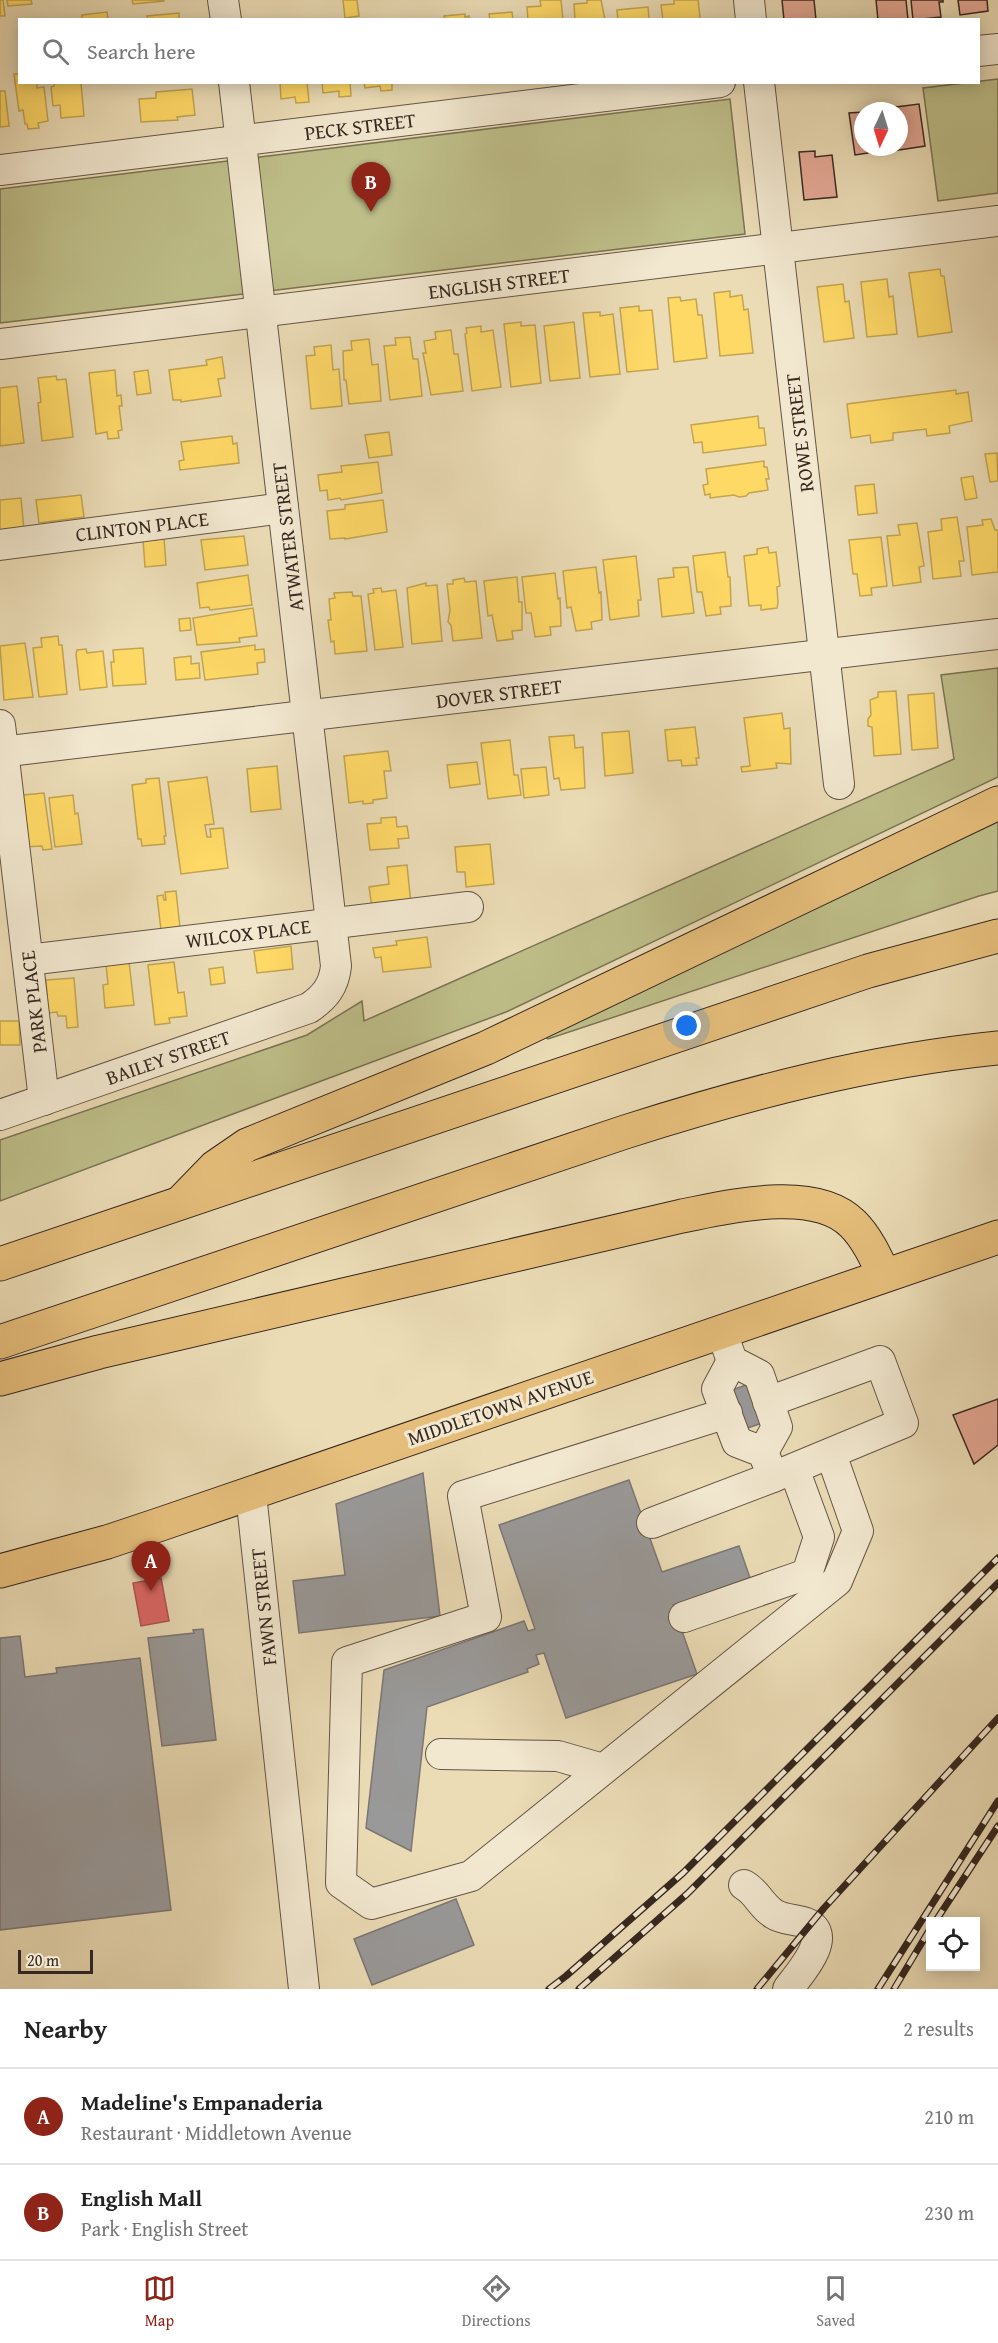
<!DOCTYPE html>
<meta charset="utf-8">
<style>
:root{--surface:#fff;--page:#f2f2f2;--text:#222;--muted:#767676;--line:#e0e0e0;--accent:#8f2418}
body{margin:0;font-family:"Gentium Book Plus",serif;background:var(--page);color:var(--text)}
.controls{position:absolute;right:18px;bottom:18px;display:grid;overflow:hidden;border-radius:0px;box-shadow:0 3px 15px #0003}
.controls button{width:54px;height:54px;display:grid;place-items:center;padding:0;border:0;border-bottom:2px solid var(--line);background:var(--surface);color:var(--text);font:30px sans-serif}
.compass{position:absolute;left:854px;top:102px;width:54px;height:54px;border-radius:50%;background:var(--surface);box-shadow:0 3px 15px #0003;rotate:184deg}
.scale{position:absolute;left:18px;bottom:15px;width:75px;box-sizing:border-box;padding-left:6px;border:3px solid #372821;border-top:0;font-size:16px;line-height:21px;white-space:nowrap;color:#372821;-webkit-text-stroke:4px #f2e8d0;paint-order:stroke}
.you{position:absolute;left:687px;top:1026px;width:21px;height:21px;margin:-15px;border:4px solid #fff;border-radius:50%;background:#1a73e8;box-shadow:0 0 0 9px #1a73e833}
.badge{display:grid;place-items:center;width:39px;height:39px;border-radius:50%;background:var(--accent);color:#fff;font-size:20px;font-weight:700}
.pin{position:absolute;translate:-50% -50px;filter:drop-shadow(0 2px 3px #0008)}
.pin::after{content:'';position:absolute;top:32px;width:21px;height:18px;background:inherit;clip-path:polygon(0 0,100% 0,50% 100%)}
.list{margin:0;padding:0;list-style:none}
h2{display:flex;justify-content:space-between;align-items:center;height:78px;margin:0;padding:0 24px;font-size:26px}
h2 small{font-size:20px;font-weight:400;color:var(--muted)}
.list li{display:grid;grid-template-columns:39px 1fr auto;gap:18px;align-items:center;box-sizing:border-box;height:96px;padding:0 24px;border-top:2px solid var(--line)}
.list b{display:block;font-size:22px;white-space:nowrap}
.list p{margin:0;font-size:20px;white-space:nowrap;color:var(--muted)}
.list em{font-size:20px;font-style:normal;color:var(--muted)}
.icon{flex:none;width:33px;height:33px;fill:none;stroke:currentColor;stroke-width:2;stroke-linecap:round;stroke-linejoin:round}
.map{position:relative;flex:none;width:998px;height:1989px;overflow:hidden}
.search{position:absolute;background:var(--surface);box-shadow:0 3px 15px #0003;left:18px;right:18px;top:18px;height:66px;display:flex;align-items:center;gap:15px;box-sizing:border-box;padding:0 21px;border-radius:0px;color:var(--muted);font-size:22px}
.sheet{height:270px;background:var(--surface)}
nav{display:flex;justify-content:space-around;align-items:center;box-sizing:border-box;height:84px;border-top:2px solid var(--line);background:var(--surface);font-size:16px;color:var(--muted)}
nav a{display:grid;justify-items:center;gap:3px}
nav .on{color:var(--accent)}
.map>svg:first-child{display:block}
.green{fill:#bebe89;stroke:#7a7355;stroke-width:1.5}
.homes{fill:#ffd966;stroke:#c3a451;stroke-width:1.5}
.shops{fill:#e06666;stroke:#ad5351;stroke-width:1.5}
.industry{fill:#999;stroke:#7c7775;stroke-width:1.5}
.building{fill:#e5a895;stroke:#372821;stroke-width:1.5}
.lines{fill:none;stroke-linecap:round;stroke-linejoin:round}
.minor-casing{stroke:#645546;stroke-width:32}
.major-casing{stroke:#372821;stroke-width:35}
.highway-casing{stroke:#372821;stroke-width:35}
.minor{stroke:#f2e8d0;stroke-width:30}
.major{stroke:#e6be7b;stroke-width:33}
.highway{stroke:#e6be7b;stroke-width:33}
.rail-casing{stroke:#372821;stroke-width:7}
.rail{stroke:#f2e8d0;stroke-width:4.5;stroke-dasharray:14;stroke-linecap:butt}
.labels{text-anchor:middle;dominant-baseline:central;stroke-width:6;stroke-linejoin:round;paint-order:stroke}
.street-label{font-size:20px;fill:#372821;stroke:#f2e8d0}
</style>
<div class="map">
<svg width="998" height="1989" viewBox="0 0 998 1989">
<rect width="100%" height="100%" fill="#ebdcb6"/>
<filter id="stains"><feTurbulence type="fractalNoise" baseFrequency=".00333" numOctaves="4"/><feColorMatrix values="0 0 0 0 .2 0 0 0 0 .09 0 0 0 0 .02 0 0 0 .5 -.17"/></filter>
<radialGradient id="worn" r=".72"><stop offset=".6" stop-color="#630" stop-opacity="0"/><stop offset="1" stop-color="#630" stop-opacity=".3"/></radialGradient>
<!-- green -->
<g class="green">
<polygon points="998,79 998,193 938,201 923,88"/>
<polygon points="730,99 745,234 0,323 0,189"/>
<polygon points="998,668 998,777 506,1012 0,1201 0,1140 307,1035 362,1001 364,1021 954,759 941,675"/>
<polygon points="998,817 998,891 979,896 548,1039 542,1035"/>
</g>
<!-- homes -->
<g class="homes">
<polygon points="0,0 3,0 5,16 0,16"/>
<polygon points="7,0 31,0 32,4 8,6"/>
<polygon points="132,0 164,0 164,1 133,4"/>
<polygon points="343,0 357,0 359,16 345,18"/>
<polygon points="540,0 561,0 563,20 528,20 527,7 541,6"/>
<polygon points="587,0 601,0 605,20 575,20 574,4 587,3"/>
<polygon points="674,0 698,0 700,17 698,20 663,20 661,5 674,4"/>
<polygon points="648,7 649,19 652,20 618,20 617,10"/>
<polygon points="107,12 108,20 82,20 82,15"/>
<polygon points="512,12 513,20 490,20 489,14"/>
<polygon points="179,13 179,20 148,20 147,16"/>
<polygon points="465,14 465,17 469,16 469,20 444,20 444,16"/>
<polygon points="14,74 20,74 20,82 37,82 37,88 44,87 48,121 38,123 39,128 28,129 27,124 25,124 23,110 19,111"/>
<polygon points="54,82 81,83 84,116 61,118 60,105 53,106 51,87 54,86"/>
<polygon points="276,82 307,82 309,102 296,103 295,97 281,99 280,83"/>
<polygon points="322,82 350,82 351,96 339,97 339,91 323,93"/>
<polygon points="364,82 392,82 392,90 381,91 380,86 365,88"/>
<polygon points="192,89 195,115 177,117 178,120 141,122 139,99 156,98 156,92"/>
<polygon points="0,91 5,91 9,126 0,127"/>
<polygon points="940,269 941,276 944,276 952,332 918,337 909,273"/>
<polygon points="887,279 889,297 893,296 897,334 867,337 861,282"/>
<polygon points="843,284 845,302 849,301 854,338 824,342 817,287"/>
<polygon points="730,291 730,297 742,295 744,310 748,309 753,353 720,356 714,293"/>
<polygon points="680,297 681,301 696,299 698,315 702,315 707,358 674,362 668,298"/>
<polygon points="639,306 639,311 652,310 658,369 627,372 620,308"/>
<polygon points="600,312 600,316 613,314 620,374 590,377 583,313"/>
<polygon points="521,322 521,326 535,325 541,383 511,387 504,324"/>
<polygon points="574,322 580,378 550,381 544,326"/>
<polygon points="481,326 481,332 493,330 501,387 472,391 465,334 467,333 466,328"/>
<polygon points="451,330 454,354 458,354 463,391 431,395 423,353 426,353 424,341 436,339 435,332"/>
<polygon points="410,337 413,359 418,359 422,396 390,400 384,346 396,345 395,338"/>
<polygon points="369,339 372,365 378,364 381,401 349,404 346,380 344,380 343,351 352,350 351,341"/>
<polygon points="331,345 333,370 339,369 342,406 311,409 306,356 315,355 314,347"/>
<polygon points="222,357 225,378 218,379 221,396 181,402 181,400 173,400 169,370 207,365 206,360"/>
<polygon points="115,370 117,396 121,395 122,406 119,406 122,430 118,431 119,438 108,439 107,432 96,434 89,373"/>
<polygon points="148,370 151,393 137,395 134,372"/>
<polygon points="56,376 57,380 66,379 73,437 42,441 38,403 41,402 38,378"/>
<polygon points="17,386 24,443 0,446 0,388"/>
<polygon points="956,390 956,394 968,392 972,421 949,426 950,433 927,436 926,429 893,433 893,440 871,443 870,435 851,438 847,404"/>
<polygon points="758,416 759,428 764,428 766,445 703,453 702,442 694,443 691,425"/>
<polygon points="389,432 392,455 369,458 365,435"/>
<polygon points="232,436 233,444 237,443 239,463 180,470 179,461 184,460 181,442"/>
<polygon points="997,453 998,481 990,482 985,454"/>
<polygon points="764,461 764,467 767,467 769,479 766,479 768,490 749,493 746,496 739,497 734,495 710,498 710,494 705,495 703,485 708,484 706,469"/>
<polygon points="378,462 382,493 341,500 340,498 328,500 327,490 320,491 318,475 342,472 341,466"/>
<polygon points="973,476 977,498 965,500 961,478"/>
<polygon points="874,484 877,513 858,515 855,486"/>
<polygon points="81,495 84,517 39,523 36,500"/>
<polygon points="21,498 24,530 0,532 0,500"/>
<polygon points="383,500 387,532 345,539 345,538 330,539 327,511 345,509 345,505"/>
<polygon points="957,517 964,561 959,561 961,576 933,579 928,532 942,530 941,519"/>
<polygon points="991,519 995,530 998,530 998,572 972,575 967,527 983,525 982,520"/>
<polygon points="917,523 924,566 919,567 921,582 893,586 887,536 900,535 898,525"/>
<polygon points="244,536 248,565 205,570 201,540"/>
<polygon points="881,537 887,586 871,588 872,595 860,596 857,574 853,574 849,540"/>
<polygon points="164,538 166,565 145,567 143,539"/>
<polygon points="768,547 769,553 776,552 780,586 777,587 778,603 777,608 761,610 761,605 749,606 744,556 757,554 757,549"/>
<polygon points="725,552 728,577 730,577 731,606 720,607 721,614 706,616 702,592 697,592 693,556"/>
<polygon points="636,556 641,600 638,600 639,616 610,620 603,560"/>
<polygon points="596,567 599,593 601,592 602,620 591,622 592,629 576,631 571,607 567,608 563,571"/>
<polygon points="688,567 694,613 662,617 658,579 674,577 673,568"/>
<polygon points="555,573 558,599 560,598 561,626 550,627 551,635 535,637 531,613 526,613 522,577"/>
<polygon points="248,575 252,605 210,610 209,607 200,608 197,583"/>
<polygon points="517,577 519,602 522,602 522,630 512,631 513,639 497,641 492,615 488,616 484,581"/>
<polygon points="464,578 465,582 476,581 482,638 453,641 451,625 448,622 450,610 447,584 453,584 453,580"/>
<polygon points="426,583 426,586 437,585 442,641 412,644 407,588"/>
<polygon points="381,588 382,592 396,590 403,647 375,650 368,594 374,593 373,589"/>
<polygon points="352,592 353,596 361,596 367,651 335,654 334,641 331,642 328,620 331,620 329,599 335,598 334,593"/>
<polygon points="253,608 257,636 239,638 240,642 197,645 193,618"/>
<polygon points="190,618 191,630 180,631 179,619"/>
<polygon points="58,636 59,645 62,645 67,694 39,697 33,648 42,647 41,638"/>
<polygon points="25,643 33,697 4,700 0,646"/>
<polygon points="255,645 255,650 264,649 265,662 257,663 258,674 205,680 201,652"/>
<polygon points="143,648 146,684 113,686 111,662 114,662 113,650"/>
<polygon points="86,649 87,653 103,651 107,687 80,690 76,654 77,650"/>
<polygon points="191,656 191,664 199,663 200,678 176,680 174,658"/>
<polygon points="896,691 901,754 874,756 872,727 868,726 868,719 871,715 870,700 878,697 878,692"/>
<polygon points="934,693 938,748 912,750 908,695"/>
<polygon points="782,713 784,729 790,728 791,764 776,763 777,768 742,772 741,767 750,766 744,718"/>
<polygon points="695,727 699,758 696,758 697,765 682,766 681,760 668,761 665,730"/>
<polygon points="629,731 633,773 605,776 602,733"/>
<polygon points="574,735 575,748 583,747 585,788 561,790 559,778 554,779 549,737"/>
<polygon points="510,740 514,775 518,775 521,795 488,799 481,743"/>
<polygon points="388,751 391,771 384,771 387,798 373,800 373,803 363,804 363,801 349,803 344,756"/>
<polygon points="477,762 480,784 450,788 447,765"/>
<polygon points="277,766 281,809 251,812 247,769"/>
<polygon points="546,767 549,795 524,798 521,769"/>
<polygon points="207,777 214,824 205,825 207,837 211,837 210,829 223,828 228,868 181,874 168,782"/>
<polygon points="159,778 166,836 164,836 165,844 142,846 141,839 138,839 132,785 146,783 146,779"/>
<polygon points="44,793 52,849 43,850 42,846 24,847 23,795"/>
<polygon points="73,795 75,814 78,813 82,844 55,847 49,798"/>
<polygon points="396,817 397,827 407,826 409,838 398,839 399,848 370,850 367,824 381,823 381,818"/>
<polygon points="490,844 494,884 466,887 465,872 457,872 455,847"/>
<polygon points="407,865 411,904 372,908 369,887 389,884 387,867"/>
<polygon points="176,891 180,928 161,930 157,896 163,895 164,900 166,900 165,892"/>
<polygon points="427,937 431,967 383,972 381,957 375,958 373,948 397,945 396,941"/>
<polygon points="291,946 293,969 257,973 254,951"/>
<polygon points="129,962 134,1005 105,1008 103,985 108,984 106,965"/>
<polygon points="174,962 178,993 184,992 187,1016 169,1018 170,1023 155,1025 148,965"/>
<polygon points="223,967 225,983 211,985 209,969"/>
<polygon points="74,978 78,1027 67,1028 66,1016 58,1016 57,1012 48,1013 46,980"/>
<polygon points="0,1021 19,1021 20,1045 0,1045"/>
</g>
<!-- shops -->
<polygon class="shops" points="161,1578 169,1621 141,1626 133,1583"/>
<!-- industry -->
<g class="industry">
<polygon points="755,1382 768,1421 739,1431 726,1392"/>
<polygon points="423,1473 440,1616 299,1633 293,1581 345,1575 336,1504"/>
<polygon points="629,1480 662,1572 739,1546 750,1578 673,1605 697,1674 566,1718 544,1653 536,1655 539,1664 527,1669 528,1672 427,1707 411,1851 366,1828 384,1670 524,1621 528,1631 535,1629 499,1525"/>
<polygon points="203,1629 216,1740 162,1746 148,1638 194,1633 193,1630"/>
<polygon points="20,1636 25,1677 57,1673 56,1668 140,1658 171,1910 0,1930 0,1638"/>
<polygon points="456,1899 474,1945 372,1985 354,1939"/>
</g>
<!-- building -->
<g class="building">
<polygon points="782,0 814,0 816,20 784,20"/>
<polygon points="876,0 906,0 908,20 878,20"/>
<polygon points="911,0 943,0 943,2 939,2 941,17 913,20"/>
<polygon points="958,0 987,0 988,11 960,15"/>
<polygon points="919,104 925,146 886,152 885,147 899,147 899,111 880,111 880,109"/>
<polygon points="863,112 863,147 881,147 881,151 855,155 849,113"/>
<polygon points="815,151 815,157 832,155 837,197 804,200 799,152"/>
<polygon points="998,1399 998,1445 974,1464 953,1415"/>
</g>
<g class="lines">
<defs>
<g id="minor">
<polyline points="223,0 226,20"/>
<polyline points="749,0 751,20"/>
<polyline points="978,51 998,49"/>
<polyline points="759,82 839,784"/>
<polyline points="0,170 720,82"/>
<polyline points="0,344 998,221"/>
<polyline points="0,545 283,508"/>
<polyline points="0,725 44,1100"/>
<polyline points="0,752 998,634"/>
<polyline points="28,960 468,907"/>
<path d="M0,1115L309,1008C325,997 334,986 336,966L234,82"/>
<polyline points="725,1341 732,1361 759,1375 777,1427 763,1452"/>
<polyline points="768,1402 880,1361 903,1423 773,1477"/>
<polyline points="727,1413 463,1496 486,1617 347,1662 341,1883 371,1904 471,1876 837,1581 858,1531 831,1454"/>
<polyline points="251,1494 304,1989"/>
<polyline points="652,1523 773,1477 763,1452 737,1442 717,1389 732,1361"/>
<polyline points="684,1617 807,1574 819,1537 794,1469"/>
<polyline points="441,1754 558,1756 603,1769"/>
<path d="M744,1885C757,1892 761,1906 774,1914C783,1920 796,1919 806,1923C835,1935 799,1974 788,1989"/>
</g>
<polyline id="major" points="0,1571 107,1542 161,1524 998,1237"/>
<g id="highway">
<polyline points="183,1200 215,1167 247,1145 486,1048 998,803"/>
<polyline points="0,1264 868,971 998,936"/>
<path d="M0,1342L625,1132C747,1093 870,1061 998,1048"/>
<path d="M0,1379L99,1352L682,1216C728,1207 815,1185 853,1224C867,1238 876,1258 884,1275"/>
</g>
</defs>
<!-- minor casing -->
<use href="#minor" class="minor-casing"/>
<!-- major casing -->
<use href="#major" class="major-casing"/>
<!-- highway casing -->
<use href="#highway" class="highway-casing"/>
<!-- minor -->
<use href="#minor" class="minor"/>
<!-- major -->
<use href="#major" class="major"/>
<!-- highway -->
<use href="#highway" class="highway"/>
<defs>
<g id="rail">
<polyline points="935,1922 998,1826"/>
<polyline points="549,1989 566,1976 683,1873 998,1558"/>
<polyline points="579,1989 687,1894 998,1583"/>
<polyline points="757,1989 824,1908 998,1718"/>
<polyline points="878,1989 998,1801"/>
<polyline points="894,1989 930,1929"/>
</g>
</defs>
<!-- rail casing -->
<use href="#rail" class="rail-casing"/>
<!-- rail -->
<use href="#rail" class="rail"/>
</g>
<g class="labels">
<!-- street labels -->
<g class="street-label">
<text transform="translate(360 126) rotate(-7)">PECK STREET</text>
<text transform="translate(499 283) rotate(-7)">ENGLISH STREET</text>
<text transform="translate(799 433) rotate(-97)">ROWE STREET</text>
<text transform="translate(142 526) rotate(-7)">CLINTON PLACE</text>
<text transform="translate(287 537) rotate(-97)">ATWATER STREET</text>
<text transform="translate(499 693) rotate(-7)">DOVER STREET</text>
<text transform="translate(248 933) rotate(-7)">WILCOX PLACE</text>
<text transform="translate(33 1002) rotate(-97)">PARK PLACE</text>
<text transform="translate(168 1057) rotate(-19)">BAILEY STREET</text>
<text transform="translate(500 1407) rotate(-19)">MIDDLETOWN AVENUE</text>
<text transform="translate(263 1607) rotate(-96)">FAWN STREET</text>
</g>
</g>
<rect width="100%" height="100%" filter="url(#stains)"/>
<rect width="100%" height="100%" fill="url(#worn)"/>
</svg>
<div class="controls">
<button><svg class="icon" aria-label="locate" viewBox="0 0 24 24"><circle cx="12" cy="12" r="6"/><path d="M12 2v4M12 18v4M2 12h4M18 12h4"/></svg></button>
</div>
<svg class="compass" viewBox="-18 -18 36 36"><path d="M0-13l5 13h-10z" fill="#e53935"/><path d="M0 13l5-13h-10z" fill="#767676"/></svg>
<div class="scale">20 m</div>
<div class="you"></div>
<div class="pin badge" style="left:151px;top:1591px">A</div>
<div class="pin badge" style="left:371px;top:212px">B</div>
<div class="search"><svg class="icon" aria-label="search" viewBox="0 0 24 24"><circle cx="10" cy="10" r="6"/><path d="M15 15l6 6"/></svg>Search here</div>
</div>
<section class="sheet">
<h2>Nearby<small>2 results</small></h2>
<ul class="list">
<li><span class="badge">A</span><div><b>Madeline's Empanaderia</b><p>Restaurant · Middletown Avenue</p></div><em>210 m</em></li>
<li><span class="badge">B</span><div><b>English Mall</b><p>Park · English Street</p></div><em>230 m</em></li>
</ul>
</section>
<nav>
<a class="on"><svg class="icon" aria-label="map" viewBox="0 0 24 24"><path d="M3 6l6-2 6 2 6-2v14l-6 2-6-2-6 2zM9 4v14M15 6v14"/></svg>Map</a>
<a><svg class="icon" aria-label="directions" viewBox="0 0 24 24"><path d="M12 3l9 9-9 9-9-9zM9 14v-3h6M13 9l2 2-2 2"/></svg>Directions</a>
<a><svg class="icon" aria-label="saved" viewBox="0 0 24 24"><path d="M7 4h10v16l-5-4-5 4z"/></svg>Saved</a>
</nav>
